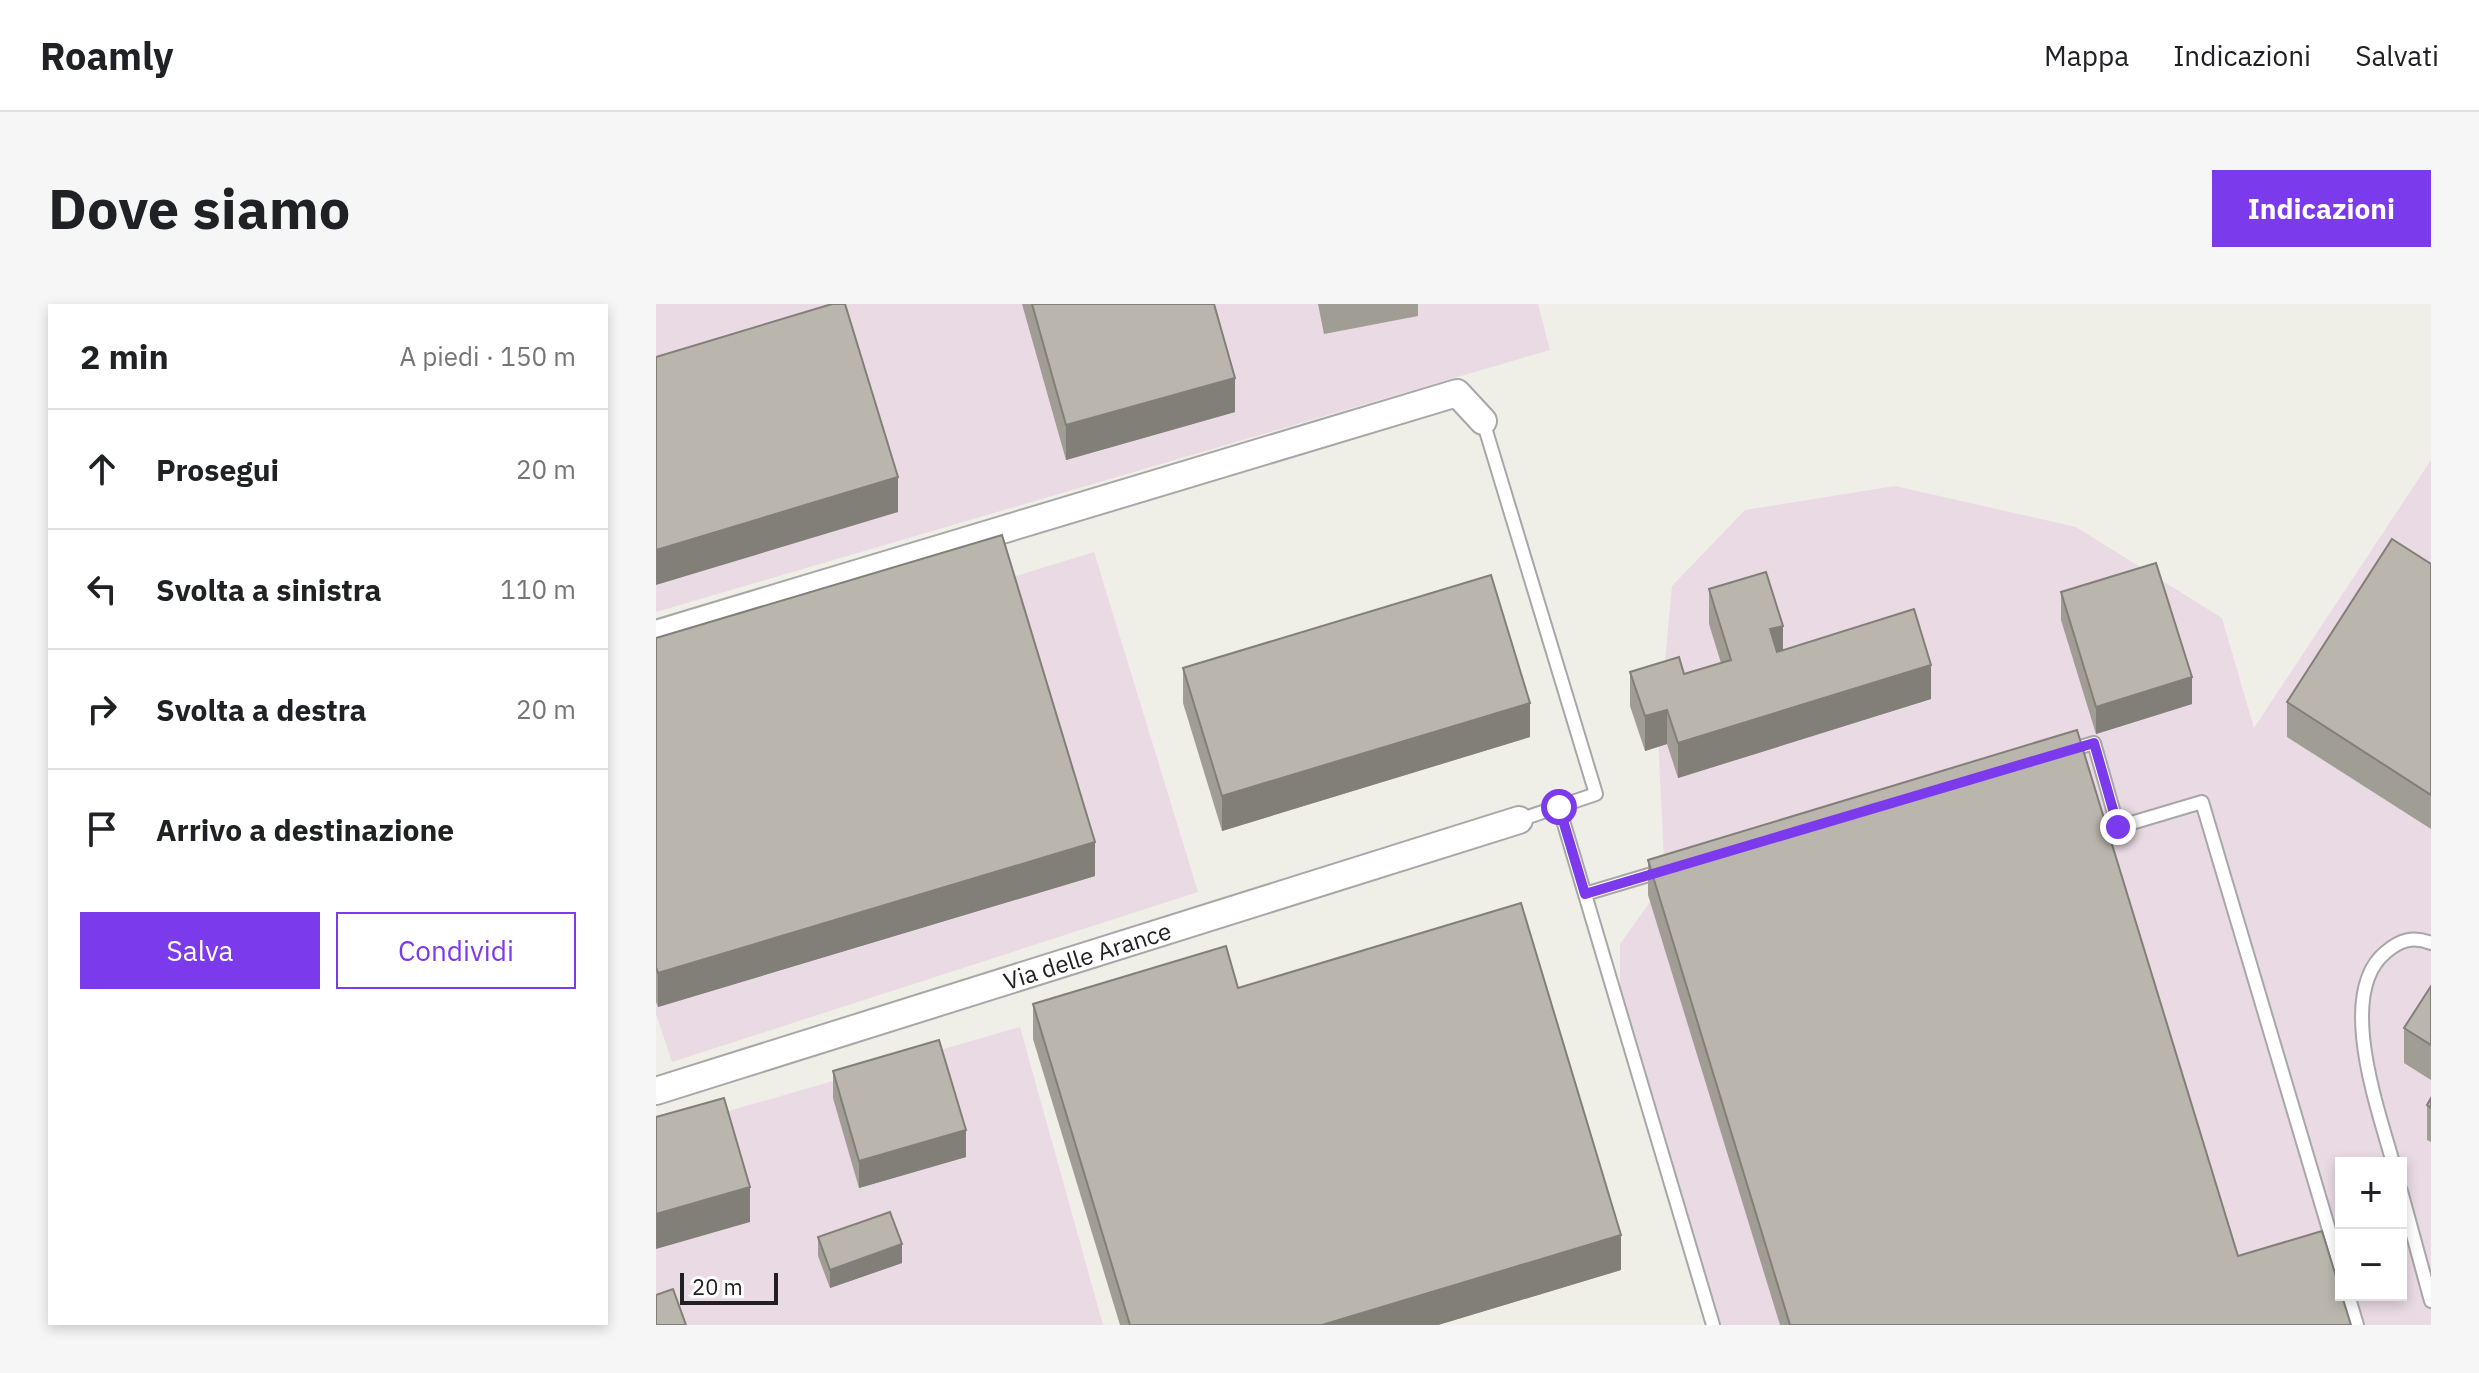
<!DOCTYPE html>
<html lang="it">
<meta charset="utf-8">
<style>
:root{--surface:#fff;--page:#f6f6f6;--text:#202124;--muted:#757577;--line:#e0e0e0;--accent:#7c3aed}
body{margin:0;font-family:"IBM Plex Sans",sans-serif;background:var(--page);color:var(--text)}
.controls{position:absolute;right:24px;bottom:24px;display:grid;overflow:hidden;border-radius:0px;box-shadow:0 4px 12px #0003}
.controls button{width:72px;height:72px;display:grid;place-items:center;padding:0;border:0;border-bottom:2px solid var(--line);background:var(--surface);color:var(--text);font:40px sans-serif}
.scale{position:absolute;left:24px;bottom:20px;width:98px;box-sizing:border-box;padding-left:8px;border:4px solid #202020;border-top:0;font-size:22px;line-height:28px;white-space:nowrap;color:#202020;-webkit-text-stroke:6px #fff;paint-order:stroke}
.stop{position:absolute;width:24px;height:24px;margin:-18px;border:6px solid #7c3aed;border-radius:50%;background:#fff}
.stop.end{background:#7c3aed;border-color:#fff;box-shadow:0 2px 8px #0008}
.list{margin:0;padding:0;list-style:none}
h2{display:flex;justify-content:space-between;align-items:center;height:104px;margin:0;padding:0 32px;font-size:34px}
h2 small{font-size:26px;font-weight:400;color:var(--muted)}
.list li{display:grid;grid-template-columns:52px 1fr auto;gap:24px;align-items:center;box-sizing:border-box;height:120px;padding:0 32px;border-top:2px solid var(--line)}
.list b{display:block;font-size:30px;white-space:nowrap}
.list em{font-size:26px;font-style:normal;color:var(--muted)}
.actions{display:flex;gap:16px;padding:24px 32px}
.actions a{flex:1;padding:18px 0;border:2px solid var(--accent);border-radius:0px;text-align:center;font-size:28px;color:var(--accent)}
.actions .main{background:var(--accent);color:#fff}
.icon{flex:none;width:44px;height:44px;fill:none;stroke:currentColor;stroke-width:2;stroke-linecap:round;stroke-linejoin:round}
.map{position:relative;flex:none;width:1775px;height:1021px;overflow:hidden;border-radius:0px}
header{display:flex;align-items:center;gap:48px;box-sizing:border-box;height:112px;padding:0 40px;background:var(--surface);border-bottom:2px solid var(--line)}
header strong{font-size:38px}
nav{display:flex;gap:44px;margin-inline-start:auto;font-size:28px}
.intro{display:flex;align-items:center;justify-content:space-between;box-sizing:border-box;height:192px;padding:0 48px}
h1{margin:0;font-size:56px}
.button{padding:20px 36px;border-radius:0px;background:var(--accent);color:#fff;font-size:28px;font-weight:700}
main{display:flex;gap:48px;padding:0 48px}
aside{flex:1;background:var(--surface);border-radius:0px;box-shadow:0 4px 12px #0003}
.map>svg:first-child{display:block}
.industrial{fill:#e9dae3;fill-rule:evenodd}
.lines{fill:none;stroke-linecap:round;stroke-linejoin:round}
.service-casing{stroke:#a7a7a7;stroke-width:16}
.minor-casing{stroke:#a7a7a7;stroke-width:30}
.service{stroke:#fff;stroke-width:12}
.minor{stroke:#fff;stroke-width:26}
.wall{fill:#a09d95}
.shaded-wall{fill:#827f79}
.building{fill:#bab6ad;stroke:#827f79;stroke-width:2}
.route{stroke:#7c3aed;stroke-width:10}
.labels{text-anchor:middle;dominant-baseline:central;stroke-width:8;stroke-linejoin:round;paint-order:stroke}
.street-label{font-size:24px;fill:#202020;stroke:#fff}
</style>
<header>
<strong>Roamly</strong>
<nav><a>Mappa</a><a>Indicazioni</a><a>Salvati</a></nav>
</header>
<div class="intro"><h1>Dove siamo</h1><a class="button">Indicazioni</a></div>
<main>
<aside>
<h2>2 min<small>A piedi · 150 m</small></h2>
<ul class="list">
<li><svg class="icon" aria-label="ahead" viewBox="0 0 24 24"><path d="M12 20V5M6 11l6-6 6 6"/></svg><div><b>Prosegui</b></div><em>20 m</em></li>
<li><svg class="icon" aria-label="left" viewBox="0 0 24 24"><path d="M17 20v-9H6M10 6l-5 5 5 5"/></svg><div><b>Svolta a sinistra</b></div><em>110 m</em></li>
<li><svg class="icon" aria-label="right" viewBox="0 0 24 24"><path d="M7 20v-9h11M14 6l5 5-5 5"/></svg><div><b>Svolta a destra</b></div><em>20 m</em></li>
<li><svg class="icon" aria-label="arrive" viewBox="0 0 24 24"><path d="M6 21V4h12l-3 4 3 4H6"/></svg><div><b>Arrivo a destinazione</b></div></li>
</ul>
<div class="actions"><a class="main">Salva</a><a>Condividi</a></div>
</aside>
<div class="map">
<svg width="1775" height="1021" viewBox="0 0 1775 1021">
<rect width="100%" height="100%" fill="#f0efe7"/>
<!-- industrial -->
<g class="industrial">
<polygon points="0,0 882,0 894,46 0,308"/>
<path d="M1775,156V1021H1062L964,702V640L1009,577L1002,432L1016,282L1089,206L1239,182L1420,223L1566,314L1598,424ZM1685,859H1745V991H1685Z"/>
<polygon points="438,248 542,588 16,758 0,710 0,383"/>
<polygon points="364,723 447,1021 0,1021 0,828"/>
</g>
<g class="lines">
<defs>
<g id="service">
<polyline points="827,117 940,490 863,516"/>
<polyline points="1411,447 1438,439 1462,523 1546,498 1685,966"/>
<polyline points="903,503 1057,1021"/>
<polyline points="929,590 1006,567"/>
<path d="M1737,859C1723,807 1679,689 1730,648C1744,636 1757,632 1775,639"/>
<polyline points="1745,887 1775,997"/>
<polyline points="1692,991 1701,1021"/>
</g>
<g id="minor">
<polyline points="0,330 801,89 827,117"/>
<path id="s1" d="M0,787L863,516"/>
</g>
</defs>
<!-- service casing -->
<use href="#service" class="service-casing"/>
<!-- minor casing -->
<use href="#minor" class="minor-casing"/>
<!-- service -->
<use href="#service" class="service"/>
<!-- minor -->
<use href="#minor" class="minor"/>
</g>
<!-- wall -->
<g class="wall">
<polygon points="366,0 559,0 558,0 579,108 410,156"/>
<polygon points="662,0 762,0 762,12 668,30"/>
<polygon points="1775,260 1775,525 1631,433 1631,398"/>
<polygon points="1053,285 1127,346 1275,395 1022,474 1011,440 989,447 974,402 974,368 1028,370 1065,359 1053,320"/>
<polygon points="1405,288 1536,400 1440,430 1405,316"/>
<polygon points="0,334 439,572 2,703 0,698"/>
<polygon points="527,364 874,433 566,527 527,399"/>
<polygon points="992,556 1582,952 1695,1021 1124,1021 992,591"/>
<polygon points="1775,682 1775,776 1748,759 1748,724"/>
<polygon points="582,684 965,966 782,1021 464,1021 377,735 377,700"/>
<polygon points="177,767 310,853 203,884 177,794"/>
<polygon points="1775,794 1775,838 1771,836 1771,801"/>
<polygon points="162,933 246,959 174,984 162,952"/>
</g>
<!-- shaded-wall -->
<g class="shaded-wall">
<polygon points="579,74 579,108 410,156 410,121"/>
<polygon points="242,173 242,208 0,281 0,246"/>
<polygon points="1127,322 1127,356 1114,360 1114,325"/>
<polygon points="1275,361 1275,395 1022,474 1022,439"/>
<polygon points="1536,373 1536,400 1440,430 1440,403"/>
<polygon points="874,399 874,433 566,527 566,492"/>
<polygon points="1011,406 1011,440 989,447 989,412"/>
<polygon points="439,538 439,572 2,703 2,669"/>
<polygon points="310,826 310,853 203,884 203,857"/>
<polygon points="94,883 94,918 0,945 0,910"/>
<polygon points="965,931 965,966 782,1021 666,1021"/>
<polygon points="246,940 246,959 174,984 174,966"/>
</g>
<!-- building -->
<g class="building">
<polygon points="176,0 189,0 242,173 0,246 0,53"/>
<polygon points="376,0 558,0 579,74 410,121"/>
<polygon points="346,231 439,538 2,669 0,663 0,334"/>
<polygon points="1736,235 1775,260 1775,491 1631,398"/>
<polygon points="1500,259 1536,373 1440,403 1405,288"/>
<polygon points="1110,268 1127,322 1114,325 1121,348 1258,305 1275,361 1022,439 1011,406 989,412 974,368 1023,353 1028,370 1075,356 1053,285"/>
<polygon points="835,271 874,399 566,492 527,364"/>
<polygon points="1421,426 1582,952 1666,927 1695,1021 1134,1021 992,556"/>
<polygon points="865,599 965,931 666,1021 474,1021 377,700 570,642 582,684"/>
<polygon points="1775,682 1775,741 1748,724"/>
<polygon points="283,736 310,826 203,857 177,767"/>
<polygon points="68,794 94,883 0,910 0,813"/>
<polygon points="1775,794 1775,804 1771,801"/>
<polygon points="234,908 246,940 174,966 162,933"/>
<polygon points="17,985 30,1021 0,1021 0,991"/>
</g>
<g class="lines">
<!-- route -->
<polyline class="route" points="903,503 929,590 1438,439 1462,523"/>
</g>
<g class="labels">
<!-- street labels -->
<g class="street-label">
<text stroke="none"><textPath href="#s1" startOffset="452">Via delle Arance</textPath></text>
</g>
</g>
</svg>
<div class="controls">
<button>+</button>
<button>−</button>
</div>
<div class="scale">20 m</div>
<div class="stop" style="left:903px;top:503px"></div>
<div class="stop end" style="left:1462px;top:523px"></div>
</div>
</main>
